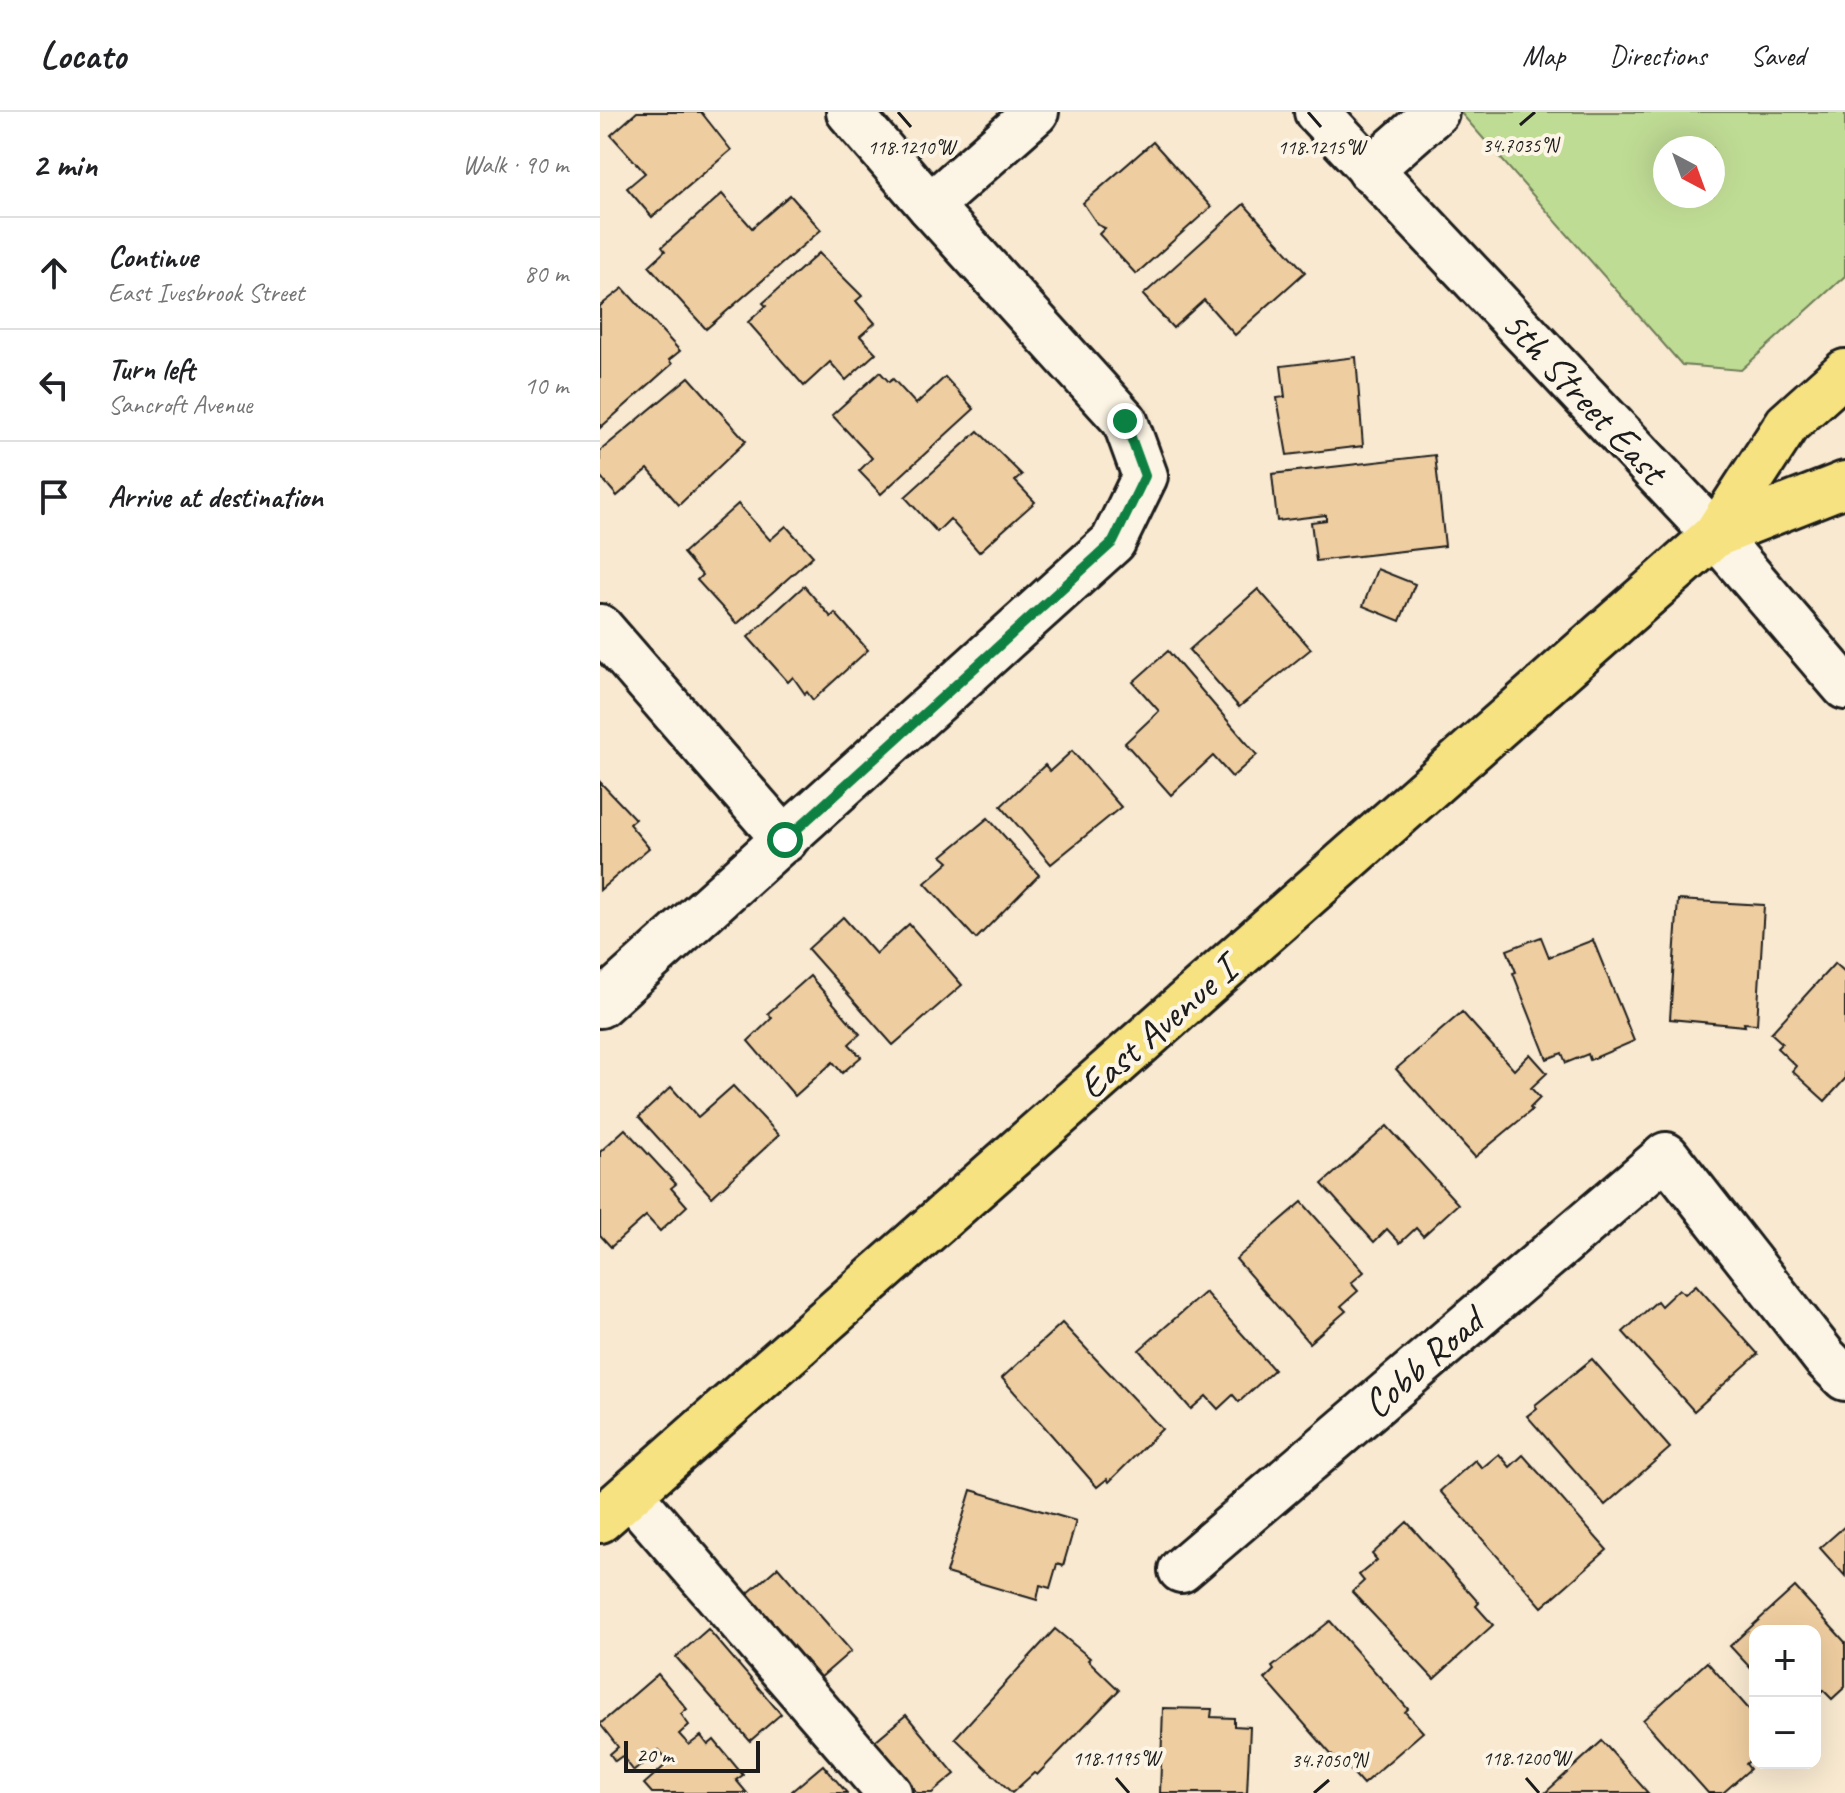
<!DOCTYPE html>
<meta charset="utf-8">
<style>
:root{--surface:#fff;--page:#f2f2f2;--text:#202124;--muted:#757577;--line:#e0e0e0}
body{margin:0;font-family:Caveat,sans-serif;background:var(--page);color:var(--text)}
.controls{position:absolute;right:24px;bottom:24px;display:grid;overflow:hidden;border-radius:16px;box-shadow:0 8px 32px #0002}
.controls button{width:72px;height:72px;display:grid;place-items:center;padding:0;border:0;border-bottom:2px solid var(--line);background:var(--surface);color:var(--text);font:40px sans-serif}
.compass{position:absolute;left:1053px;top:24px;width:72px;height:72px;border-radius:50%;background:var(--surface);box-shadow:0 8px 32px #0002;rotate:139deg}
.scale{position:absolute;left:24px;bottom:20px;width:136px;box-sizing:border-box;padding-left:8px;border:4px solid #1c1c1c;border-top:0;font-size:22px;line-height:28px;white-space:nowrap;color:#1c1c1c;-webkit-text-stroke:6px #fcf5e5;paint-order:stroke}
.stop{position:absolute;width:24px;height:24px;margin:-18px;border:6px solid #0b8043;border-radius:50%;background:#fff}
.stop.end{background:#0b8043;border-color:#fff;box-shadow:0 2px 8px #0008}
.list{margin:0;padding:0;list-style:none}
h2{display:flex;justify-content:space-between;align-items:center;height:104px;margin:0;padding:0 32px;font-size:34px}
h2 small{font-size:26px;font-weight:400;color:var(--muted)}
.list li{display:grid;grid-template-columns:52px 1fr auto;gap:24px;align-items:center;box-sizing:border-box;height:112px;padding:0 32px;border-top:2px solid var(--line)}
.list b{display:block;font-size:30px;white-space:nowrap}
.list p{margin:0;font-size:26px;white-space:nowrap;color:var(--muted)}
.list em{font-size:26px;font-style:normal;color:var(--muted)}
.icon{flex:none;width:44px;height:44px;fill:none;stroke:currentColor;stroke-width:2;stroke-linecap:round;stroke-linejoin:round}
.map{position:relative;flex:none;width:1245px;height:1681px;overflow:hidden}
header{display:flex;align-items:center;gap:48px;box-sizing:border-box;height:112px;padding:0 40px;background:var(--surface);border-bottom:2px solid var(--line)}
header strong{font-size:38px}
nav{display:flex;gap:44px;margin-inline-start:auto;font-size:28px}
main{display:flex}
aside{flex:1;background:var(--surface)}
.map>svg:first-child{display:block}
.green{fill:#bfdc94;stroke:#6e7c58;stroke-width:2;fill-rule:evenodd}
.building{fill:#eecda0;stroke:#1c1c1c;stroke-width:2}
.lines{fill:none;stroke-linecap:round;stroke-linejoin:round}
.minor-casing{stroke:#1c1c1c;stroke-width:50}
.major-casing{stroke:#1c1c1c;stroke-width:50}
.minor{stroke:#fcf5e5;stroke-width:44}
.major{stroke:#f6e281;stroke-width:44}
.route{stroke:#0b8043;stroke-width:10}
.ticks{fill:none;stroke:#1c1c1c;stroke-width:3}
.labels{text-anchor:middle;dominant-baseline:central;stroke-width:8;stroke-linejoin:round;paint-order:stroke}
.street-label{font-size:40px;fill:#1c1c1c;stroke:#fcf5e5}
.ticks-label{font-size:20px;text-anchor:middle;fill:#1c1c1c;stroke:#fcf5e5;stroke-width:8;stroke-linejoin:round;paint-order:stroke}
</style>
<header>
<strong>Locato</strong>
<nav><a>Map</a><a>Directions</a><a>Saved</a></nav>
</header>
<main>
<aside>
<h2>2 min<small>Walk · 90 m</small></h2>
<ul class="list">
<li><svg class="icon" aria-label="ahead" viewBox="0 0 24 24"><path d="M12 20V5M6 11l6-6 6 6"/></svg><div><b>Continue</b><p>East Ivesbrook Street</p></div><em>80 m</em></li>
<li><svg class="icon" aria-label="left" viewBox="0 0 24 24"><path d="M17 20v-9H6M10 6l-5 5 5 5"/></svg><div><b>Turn left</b><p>Sancroft Avenue</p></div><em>10 m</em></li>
<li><svg class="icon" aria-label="arrive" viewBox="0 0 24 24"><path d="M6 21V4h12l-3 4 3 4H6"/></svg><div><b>Arrive at destination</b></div></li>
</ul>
</aside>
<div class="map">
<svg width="1245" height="1681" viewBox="0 0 1245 1681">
<rect width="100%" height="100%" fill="#f8e9d0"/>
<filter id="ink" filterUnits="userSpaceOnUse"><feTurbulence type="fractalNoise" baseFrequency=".0125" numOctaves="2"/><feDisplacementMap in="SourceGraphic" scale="16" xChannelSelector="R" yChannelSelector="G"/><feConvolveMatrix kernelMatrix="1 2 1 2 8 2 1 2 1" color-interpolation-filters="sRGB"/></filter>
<g filter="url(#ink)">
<!-- green -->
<path class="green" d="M860,0H1245V164L1141,258L1082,253ZM1065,36H1113V84H1065Z"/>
<!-- building -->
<g class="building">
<polygon points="37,0 101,0 131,38 52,105 27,76 45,61 11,23"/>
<polygon points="553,30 611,95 536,162 499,122 505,116 498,113 483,91"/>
<polygon points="122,82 152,116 190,83 221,118 106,217 49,154 65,139 62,135"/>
<polygon points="644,92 705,160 635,223 604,188 573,216 543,183"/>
<polygon points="219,141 262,184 256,189 275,211 260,224 276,241 246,268 230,250 204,274 148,210 166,194 163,191"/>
<polygon points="23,176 80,239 69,248 72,252 0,316 0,194"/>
<polygon points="756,245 763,334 687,343 677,286 685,285 681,254"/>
<polygon points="280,260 289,270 293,267 316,292 345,265 374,297 281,382 259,359 272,346 232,303"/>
<polygon points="89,265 146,329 79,393 48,357 17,384 0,364 0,339"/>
<polygon points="378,319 422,363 415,369 435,390 379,440 350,407 337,420 305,385"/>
<polygon points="835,343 845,434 716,449 711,410 726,408 726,403 677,409 672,362"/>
<polygon points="138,392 170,428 186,414 213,444 137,512 97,468 102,463 83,441"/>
<polygon points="777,457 815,472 800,509 763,494"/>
<polygon points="204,474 231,505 235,501 268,538 213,588 207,580 205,582 193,565 188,570 148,525"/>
<polygon points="658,477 711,537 639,595 589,538"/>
<polygon points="568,539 657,643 632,665 613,644 571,683 525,631 559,599 533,570"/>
<polygon points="472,639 521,695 451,752 401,694 445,653 450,659"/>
<polygon points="0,670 35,707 29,712 49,736 0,778"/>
<polygon points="388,706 439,763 376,827 325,771 349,750 342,744"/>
<polygon points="1078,788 1164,793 1157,912 1144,911 1145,914 1070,907"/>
<polygon points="243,805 276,842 309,812 362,873 293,933 208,837"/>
<polygon points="941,825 949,845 993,828 1034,929 990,948 988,942 966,951 962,941 947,947 913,861 916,860 907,838"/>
<polygon points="1235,851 1245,860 1245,967 1225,989 1192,959 1196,954 1177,936 1182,931 1171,921"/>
<polygon points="210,864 260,922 249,932 261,945 242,961 233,950 195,984 148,929 172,906 168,901"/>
<polygon points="862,900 914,958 930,942 947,961 931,976 940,986 930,996 932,998 875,1045 796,957"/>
<polygon points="133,974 179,1023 112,1085 39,1005 71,975 98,1005"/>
<polygon points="787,1014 858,1092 823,1124 816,1116 800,1131 787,1117 774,1130 722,1072"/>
<polygon points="25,1017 76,1072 71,1076 87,1094 60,1119 46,1104 11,1135 0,1123 0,1040"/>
<polygon points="702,1090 764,1160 751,1171 758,1179 741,1194 746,1199 709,1231 636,1147"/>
<polygon points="1096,1173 1158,1242 1094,1299 1023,1220 1057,1189 1061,1194 1079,1177 1085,1182"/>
<polygon points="605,1180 674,1258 639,1290 633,1283 618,1297 606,1284 591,1297 539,1238"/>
<polygon points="462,1211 562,1317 509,1370 507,1367 497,1375 402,1266"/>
<polygon points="992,1247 1070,1336 1005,1393 927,1304 937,1296 935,1293"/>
<polygon points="899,1342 910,1355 923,1343 1007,1438 942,1495 840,1379 875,1348 882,1356"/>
<polygon points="371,1378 476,1409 463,1454 457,1452 450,1476 440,1473 437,1488 346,1461"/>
<polygon points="807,1410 879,1491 876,1494 893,1513 834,1567 752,1480 764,1469 759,1463 777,1448 772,1442"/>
<polygon points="1245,1414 1245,1464 1220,1436"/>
<polygon points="178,1455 251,1539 220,1566 147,1482"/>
<polygon points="1195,1475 1245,1530 1245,1575 1232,1587 1223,1578 1215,1586 1215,1519 1155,1519 1155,1561 1130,1534"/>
<polygon points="730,1509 808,1597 805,1600 823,1620 763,1672 745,1652 742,1655 665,1567 674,1558 672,1555"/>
<polygon points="108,1517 181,1602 150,1629 76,1545"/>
<polygon points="455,1517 490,1546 488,1548 519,1578 437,1663 434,1661 412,1681 355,1626"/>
<polygon points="1107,1550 1155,1604 1155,1643 1146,1652 1150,1657 1123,1681 1108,1681 1043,1608"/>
<polygon points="58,1562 87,1597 81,1602 89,1613 79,1622 89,1633 101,1624 108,1633 114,1628 143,1663 136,1668 147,1681 52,1681 44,1672 69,1650 59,1638 34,1659 22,1644 15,1649 10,1642 18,1635 0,1612"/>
<polygon points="563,1596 612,1597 611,1605 634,1606 634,1614 650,1615 647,1681 560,1681"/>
<polygon points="306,1603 355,1662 332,1681 317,1681 275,1629"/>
<polygon points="1002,1629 1048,1681 945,1681"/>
<polygon points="223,1653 247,1681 193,1681 192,1679"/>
</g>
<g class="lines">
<defs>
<g id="minor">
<polyline points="249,0 330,94 436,0"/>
<polyline points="717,0 1115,423 1245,575"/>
<polyline points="770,58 836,0"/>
<polyline points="0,515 185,728"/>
<polyline points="0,893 513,430 545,364 525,309 330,94"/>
<polyline points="30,1382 289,1681"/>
<polyline points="581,1458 1066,1043 1225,1246 1245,1266"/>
</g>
<g id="major">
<polyline points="1115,423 1245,372"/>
<polyline points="0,1408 1115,423 1187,312 1245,260"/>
</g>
</defs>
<!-- minor casing -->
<use href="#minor" class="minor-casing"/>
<!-- major casing -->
<use href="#major" class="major-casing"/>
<!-- minor -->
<use href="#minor" class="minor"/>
<!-- major -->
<use href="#major" class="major"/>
</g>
</g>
<g class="lines" filter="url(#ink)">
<!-- route -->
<polyline class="route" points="185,728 513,430 545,364 525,309"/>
</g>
<!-- ticks -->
<path class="ticks" d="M298,0L311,15M708,0L721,15M920,13L935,0M516,1666L529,1681M926,1666L939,1681M714,1681L729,1668"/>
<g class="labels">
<!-- street labels -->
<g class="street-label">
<text transform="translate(984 285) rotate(47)">5th Street East</text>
<text transform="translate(557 916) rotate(-41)">East Avenue I</text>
<text transform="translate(823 1251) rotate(-41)">Cobb Road</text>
</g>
</g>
<g class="ticks-label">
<text x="920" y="40">34.7035°N</text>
<text x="311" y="42">118.1210°W</text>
<text x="721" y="42">118.1215°W</text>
<text x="516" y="1653">118.1195°W</text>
<text x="926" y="1653">118.1200°W</text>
<text x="729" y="1655">34.7050°N</text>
</g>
</svg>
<div class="controls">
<button>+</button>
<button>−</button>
</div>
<svg class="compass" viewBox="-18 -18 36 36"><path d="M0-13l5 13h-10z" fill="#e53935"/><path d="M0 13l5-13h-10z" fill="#757577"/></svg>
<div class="scale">20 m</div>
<div class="stop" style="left:185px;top:728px"></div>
<div class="stop end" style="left:525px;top:309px"></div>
</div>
</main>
